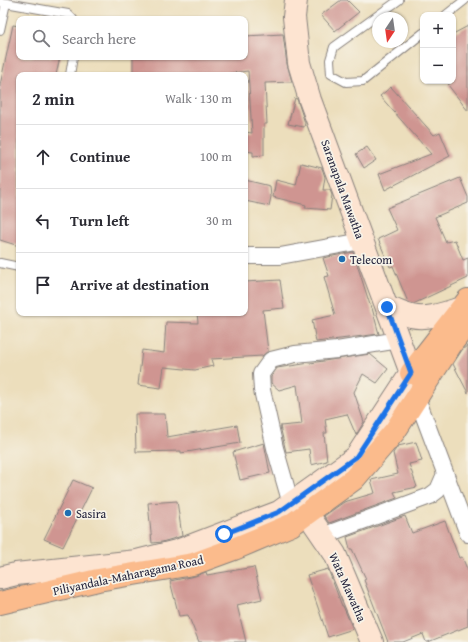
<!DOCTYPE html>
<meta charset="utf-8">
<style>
:root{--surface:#fff;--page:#f7f7f7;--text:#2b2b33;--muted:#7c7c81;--line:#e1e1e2}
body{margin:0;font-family:"Gentium Book Plus",serif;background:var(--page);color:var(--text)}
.controls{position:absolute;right:12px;top:12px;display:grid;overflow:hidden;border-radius:8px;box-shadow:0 1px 3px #0004}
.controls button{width:36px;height:36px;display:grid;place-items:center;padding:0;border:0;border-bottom:1px solid var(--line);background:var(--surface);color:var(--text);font:20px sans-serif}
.compass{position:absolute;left:372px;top:12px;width:36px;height:36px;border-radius:50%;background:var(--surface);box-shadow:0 1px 3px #0004;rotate:193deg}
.stop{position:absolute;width:12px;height:12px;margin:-9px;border:3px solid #1a73e8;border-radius:50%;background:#fff}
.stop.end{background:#1a73e8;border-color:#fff;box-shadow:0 1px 4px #0008}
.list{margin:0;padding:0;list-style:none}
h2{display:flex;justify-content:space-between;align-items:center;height:52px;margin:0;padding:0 16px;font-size:17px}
h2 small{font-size:13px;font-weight:400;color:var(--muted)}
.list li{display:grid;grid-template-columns:26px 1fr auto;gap:12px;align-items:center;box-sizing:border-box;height:64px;padding:0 16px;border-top:1px solid var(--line)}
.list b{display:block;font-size:15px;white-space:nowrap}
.list em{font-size:13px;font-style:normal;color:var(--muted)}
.icon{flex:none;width:22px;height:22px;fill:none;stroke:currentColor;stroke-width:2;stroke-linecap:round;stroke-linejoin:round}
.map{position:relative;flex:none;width:468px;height:642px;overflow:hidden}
.search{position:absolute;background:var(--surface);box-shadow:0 1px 3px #0004;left:16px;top:16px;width:232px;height:44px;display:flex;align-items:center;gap:10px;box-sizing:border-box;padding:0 14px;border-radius:8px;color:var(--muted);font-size:15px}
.panel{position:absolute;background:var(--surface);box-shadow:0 1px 3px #0004;left:16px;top:72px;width:232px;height:244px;border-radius:8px}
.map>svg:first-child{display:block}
.building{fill:#cf9591}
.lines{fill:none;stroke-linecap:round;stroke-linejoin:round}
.lane-casing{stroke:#87807c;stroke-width:10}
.street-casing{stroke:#87807c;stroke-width:18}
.secondary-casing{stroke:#87807c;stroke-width:24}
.primary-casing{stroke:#87807c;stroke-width:24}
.lane{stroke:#fff;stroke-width:8}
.street{stroke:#fff;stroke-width:16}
.secondary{stroke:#fde4d1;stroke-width:22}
.primary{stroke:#fbbb8c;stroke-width:22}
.route{stroke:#1a73e8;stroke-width:5}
.poi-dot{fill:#1f6fb2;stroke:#f7f3e8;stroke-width:1.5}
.labels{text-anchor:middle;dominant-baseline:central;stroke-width:3.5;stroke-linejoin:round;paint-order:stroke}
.street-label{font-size:12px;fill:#22223b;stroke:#f7f3e8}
.poi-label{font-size:12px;fill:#22223b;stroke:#f7f3e8;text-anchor:start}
</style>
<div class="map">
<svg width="468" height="642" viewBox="0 0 468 642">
<rect width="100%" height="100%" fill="#f7f3e8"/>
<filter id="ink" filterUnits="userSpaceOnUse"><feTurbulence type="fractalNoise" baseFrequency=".025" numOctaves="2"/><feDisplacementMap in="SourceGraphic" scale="8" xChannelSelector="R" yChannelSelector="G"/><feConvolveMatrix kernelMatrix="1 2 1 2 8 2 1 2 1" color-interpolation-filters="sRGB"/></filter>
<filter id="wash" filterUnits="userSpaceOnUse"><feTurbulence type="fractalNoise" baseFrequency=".012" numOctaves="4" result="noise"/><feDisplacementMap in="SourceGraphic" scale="16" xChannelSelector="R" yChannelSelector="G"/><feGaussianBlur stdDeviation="0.9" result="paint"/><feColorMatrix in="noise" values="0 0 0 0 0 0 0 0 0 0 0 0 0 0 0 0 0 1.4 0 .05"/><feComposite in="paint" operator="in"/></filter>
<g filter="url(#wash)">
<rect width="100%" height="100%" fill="#ecdebc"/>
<g id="blocks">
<!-- building -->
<g class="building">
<polygon points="341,0 347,0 359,12 335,31 321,15"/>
<polygon points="13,25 19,26 19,57 60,57 56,75 19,75 19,246 0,240 0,85"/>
<polygon points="468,26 468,111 448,85 453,81 453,34"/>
<polygon points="283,34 287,64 292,82 265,83 267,124 264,124 264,155 253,156 253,152 245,151 245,132 252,133 248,71 216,75 133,75 133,57 245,57 245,36"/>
<polygon points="391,87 434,135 440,132 450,156 385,190 379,174 431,154 380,96"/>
<polygon points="295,98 297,99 305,123 304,127 288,124"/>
<polygon points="367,147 376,160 364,168 356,154"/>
<polygon points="301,163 322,168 325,177 323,190 330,190 332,195 330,210 305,208 306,205 273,197 276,180 296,185"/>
<polygon points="460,178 468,197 468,203 435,217 446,242 455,240 463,260 468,258 468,278 413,304 408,302 393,266 390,267 378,239 397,230 387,208"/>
<polygon points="245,180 270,186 271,197 269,206 245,201"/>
<polygon points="353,252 371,308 372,308 379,334 316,342 312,320 335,315 324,277 329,276 323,258"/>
<polygon points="280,280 284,308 263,310 268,351 262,356 211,359 213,366 195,370 164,367 161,388 138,385 142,350 164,353 166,322 198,323 197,313 245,313 245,282"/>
<polygon points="468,345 468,393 453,364 462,350"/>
<polygon points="370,354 388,369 377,383 363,374 354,392 364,422 356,435 347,414 325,419 327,433 324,433 327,461 311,465 309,449 286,452 280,426 302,424 297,385 279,390 271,383 271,377 277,368"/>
<polygon points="135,414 165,414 167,437 237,425 240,443 181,453 181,451 136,452"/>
<polygon points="416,442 422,461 409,464 417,487 394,492 397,498 329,523 324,516 344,502 375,493 371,480 398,474 393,453 398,446"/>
<polygon points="264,443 270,473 240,480 233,452"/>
<polygon points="73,480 92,488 63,547 44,539"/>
<polygon points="177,501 182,536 162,542 152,543 148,503"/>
<polygon points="405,516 412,533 445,521 459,558 462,557 468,571 468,626 428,642 426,642 423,634 403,642 388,642 364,580 366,579 352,549 350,549 347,537"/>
<polygon points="254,567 262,599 237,605 246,642 199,642 188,615 179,616 170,581 195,576 206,572 207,575"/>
<polygon points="328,569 342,606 343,606 353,629 328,637 307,575"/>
</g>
</g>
</g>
<g filter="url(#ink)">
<use href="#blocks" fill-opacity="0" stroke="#87807c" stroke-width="1"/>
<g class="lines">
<defs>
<g id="lane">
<polyline points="399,0 334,47 330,60 331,74 346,82 363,81 423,33"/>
<polyline points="0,2 68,14 73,19"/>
<polyline points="446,15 465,0"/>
<polyline points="0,30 6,3"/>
<polyline points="70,75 73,57"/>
<polyline points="0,263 19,267"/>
</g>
<g id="street">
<polyline points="245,256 280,256 362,241"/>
<polyline points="417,398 468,534"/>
<polyline points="291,504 275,448 262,390 261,374 271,360 295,354 337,350 399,340"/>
<polyline points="322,536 430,496 438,490 445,474"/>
</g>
<g id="secondary">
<polyline points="296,0 294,17 299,63 310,100 411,373 414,386"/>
<path d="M387,307C395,310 403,314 411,316C428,320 445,313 461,308"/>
<polyline points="307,513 335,554 372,642"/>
<polyline points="0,578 16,574 137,561 177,551 279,512 356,457 411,373"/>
</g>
<g id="primary">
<polyline points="411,373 468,300"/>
<polyline points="0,603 98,580 193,564 234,549 291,525 354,479 395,431 452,343 468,323"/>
</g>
</defs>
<!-- lane casing -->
<use href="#lane" class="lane-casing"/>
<!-- street casing -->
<use href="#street" class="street-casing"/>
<!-- secondary casing -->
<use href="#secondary" class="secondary-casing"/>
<!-- primary casing -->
<use href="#primary" class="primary-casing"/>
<!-- lane -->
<use href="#lane" class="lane"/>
<!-- street -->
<use href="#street" class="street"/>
<!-- secondary -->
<use href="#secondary" class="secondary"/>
<!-- primary -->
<use href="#primary" class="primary"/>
</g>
</g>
<g class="lines" filter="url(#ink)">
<!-- route -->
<polyline class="route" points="224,534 279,512 356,457 411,373 387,307"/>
</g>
<!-- markers -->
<g class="poi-dot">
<circle cx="342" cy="259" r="4"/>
<circle cx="68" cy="513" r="4"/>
</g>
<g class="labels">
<!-- street labels -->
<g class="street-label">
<text transform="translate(343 189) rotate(70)">Saranapala Mawatha</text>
<text transform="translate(128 575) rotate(-12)">Piliyandala-Maharagama Road</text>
<text transform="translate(348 587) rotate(66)">Wata Mawatha</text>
</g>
<!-- poi labels -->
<g class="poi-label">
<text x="350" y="259">Telecom</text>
<text x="76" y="513">Sasira</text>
</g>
</g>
</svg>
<div class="controls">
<button>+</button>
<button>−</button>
</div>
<svg class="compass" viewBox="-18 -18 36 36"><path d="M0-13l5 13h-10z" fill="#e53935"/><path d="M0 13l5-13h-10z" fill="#7c7c81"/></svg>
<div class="stop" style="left:224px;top:534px"></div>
<div class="stop end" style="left:387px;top:307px"></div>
<div class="search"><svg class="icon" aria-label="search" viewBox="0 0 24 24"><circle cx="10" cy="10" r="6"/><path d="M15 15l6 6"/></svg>Search here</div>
<section class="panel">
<h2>2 min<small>Walk · 130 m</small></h2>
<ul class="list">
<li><svg class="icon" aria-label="ahead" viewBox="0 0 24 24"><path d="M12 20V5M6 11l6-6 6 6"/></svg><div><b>Continue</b></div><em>100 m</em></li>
<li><svg class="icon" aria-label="left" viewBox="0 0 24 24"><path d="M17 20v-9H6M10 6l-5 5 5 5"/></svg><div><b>Turn left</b></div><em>30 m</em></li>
<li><svg class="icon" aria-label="arrive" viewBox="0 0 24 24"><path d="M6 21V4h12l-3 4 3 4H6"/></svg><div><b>Arrive at destination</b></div></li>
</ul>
</section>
</div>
